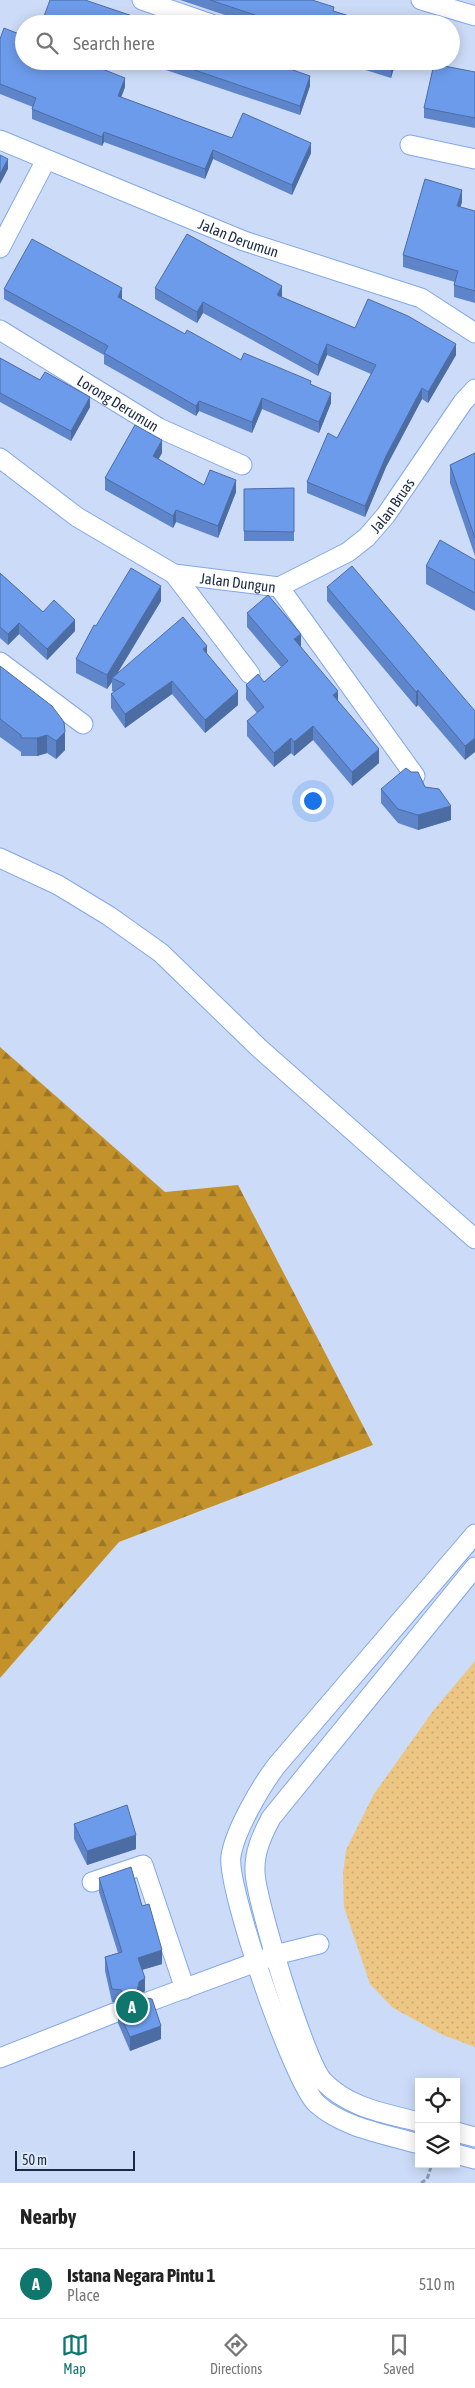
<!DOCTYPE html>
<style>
:root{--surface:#fff;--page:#f2f2f2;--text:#222;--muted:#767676;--line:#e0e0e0;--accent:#0f766e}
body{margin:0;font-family:"Asap Condensed",sans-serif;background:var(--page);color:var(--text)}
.controls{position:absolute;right:15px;bottom:15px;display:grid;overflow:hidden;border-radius:0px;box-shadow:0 2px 12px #0003}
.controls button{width:45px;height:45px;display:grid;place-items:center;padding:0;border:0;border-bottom:1px solid var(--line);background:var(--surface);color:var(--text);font:25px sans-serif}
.scale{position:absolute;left:15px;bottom:12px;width:120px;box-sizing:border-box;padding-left:5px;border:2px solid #1b2a44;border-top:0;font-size:14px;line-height:18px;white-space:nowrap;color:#1b2a44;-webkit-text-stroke:4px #e0e9f7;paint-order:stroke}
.you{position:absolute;left:312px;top:800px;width:18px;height:18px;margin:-12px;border:4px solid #fff;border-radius:50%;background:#1a73e8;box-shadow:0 0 0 8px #1a73e833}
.badge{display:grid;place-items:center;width:32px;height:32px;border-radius:50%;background:var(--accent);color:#fff;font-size:16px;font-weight:700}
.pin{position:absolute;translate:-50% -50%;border:2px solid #fff;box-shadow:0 1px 5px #0006}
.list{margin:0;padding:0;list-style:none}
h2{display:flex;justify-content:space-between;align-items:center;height:65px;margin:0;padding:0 20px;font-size:21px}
h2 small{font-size:16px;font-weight:400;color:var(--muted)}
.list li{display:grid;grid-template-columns:32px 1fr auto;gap:15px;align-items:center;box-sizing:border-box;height:70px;padding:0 20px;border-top:1px solid var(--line)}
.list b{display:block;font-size:19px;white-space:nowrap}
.list p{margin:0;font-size:16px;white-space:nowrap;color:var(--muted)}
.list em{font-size:16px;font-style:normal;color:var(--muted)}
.icon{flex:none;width:28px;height:28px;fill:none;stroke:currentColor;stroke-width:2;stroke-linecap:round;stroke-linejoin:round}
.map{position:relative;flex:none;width:475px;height:2183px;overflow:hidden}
.search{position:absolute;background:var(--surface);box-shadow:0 2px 12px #0003;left:15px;right:15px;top:15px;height:55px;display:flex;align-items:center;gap:12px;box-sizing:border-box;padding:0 18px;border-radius:28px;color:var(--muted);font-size:19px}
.sheet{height:135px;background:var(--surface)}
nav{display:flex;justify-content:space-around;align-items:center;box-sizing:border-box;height:70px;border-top:1px solid var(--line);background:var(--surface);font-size:14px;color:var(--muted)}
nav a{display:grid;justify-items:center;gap:2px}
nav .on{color:var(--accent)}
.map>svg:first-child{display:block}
.grass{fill:url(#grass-dots)}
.forest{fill:url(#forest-firs)}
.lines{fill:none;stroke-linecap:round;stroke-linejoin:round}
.minor-casing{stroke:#81a7e8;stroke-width:21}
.path{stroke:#8998b3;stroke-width:3;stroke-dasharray:5 2.5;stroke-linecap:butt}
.minor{stroke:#fff;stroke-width:19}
.wall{fill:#5e85ca}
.shaded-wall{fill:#4c6ca4}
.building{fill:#6d9beb;stroke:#4c6ca4}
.labels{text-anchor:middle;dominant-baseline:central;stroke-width:5;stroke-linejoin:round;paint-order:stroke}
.street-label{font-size:15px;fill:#1b2a44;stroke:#e0e9f7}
</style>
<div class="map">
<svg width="475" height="2183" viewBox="0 0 475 2183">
<defs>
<pattern id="grass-dots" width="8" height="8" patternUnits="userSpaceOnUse" patternTransform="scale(1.25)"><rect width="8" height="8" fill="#ecc682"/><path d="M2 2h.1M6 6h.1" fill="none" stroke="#caaa72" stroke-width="1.8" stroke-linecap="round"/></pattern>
<pattern id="forest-firs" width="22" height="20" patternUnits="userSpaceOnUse" patternTransform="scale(1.25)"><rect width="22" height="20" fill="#c4922b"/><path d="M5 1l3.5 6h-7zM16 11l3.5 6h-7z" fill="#9e7726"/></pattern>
</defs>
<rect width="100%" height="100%" fill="#ccdcf8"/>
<!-- grass -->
<polygon class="grass" points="475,1661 475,2047 443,2035 393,2008 370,1984 344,1907 343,1874 346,1850 374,1794 433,1711"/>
<!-- forest -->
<polygon class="forest" points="0,1047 165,1192 238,1185 373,1445 119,1542 0,1678"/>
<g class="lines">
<defs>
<g id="minor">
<polyline points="142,0 211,24"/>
<polyline points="421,0 475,16"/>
<path id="s1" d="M0,140L244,241L421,298L475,333"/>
<polyline points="410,145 475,159"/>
<polyline points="0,248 46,160"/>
<path id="s2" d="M0,330L159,428L242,465"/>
<path id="s3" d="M0,458L77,517L174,574L279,587L415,776"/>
<polyline points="174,574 250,674"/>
<path id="s4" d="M279,587L348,552L367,537L386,515L463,402L475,389"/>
<polyline points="0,662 83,724"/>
<polyline points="0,858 58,885 109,916 161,953 258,1047 475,1239"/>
<polyline points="92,1882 143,1865 185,1989"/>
<polyline points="148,2002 275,1955 319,1944"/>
<polyline points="0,2058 114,2013"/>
<path d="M419,2122C384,2113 349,2108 323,2081C305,2062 256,1901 255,1872C254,1852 262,1835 271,1818L475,1567"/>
<polyline points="456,2132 475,2137"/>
<path d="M419,2144C385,2134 344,2128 317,2104C294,2084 226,1887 231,1856C235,1830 261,1786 277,1765L475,1534"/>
<polyline points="456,2154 475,2159"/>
</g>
</defs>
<!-- minor casing -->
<use href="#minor" class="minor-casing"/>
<!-- path -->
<polyline class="path" points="421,2183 427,2179 432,2164"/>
<!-- minor -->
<use href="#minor" class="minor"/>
</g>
<!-- wall -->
<g class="wall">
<polygon points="180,0 312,0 334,11 375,24 252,24"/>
<polygon points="43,19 156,24 43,24"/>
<polygon points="0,39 88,61 88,64 125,87 121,97 232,138 311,153 292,195 213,159 205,179 104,142 102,146 32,119 32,109 33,107 0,94"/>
<polygon points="139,61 267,61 310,86 300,115"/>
<polygon points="343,61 396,61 391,78 343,63"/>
<polygon points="475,72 475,128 424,118 424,108"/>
<polygon points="462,202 460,207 475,211 475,303 454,297 454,285 455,282 403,267 403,255"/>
<polygon points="155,288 282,297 355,328 456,355 428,403 422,399 386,467 365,517 307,493 307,482 337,438 371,374 327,355 318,376 203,313 197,323 155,299"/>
<polygon points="4,289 122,298 122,299 185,334 241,360 311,384 331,403 319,433 262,409 252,433 199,411 196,416 104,364 104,355 4,299"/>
<polygon points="0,358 90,407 71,441 0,402"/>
<polygon points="162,453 158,459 204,485 236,492 218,538 176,522 173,528 105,490 105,478"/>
<polygon points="475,453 475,556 450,483 450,465"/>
<polygon points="294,488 294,541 244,541 244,489"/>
<polygon points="475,560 475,611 426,584 426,566"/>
<polygon points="0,573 43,612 75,631 47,660 19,634 8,645 0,638"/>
<polygon points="327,587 475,711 465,760 418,705 416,707 327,601"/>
<polygon points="161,601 117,673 207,654 238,705 205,733 172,694 125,728 111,708 111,694 114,692 112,691 112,682 107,689 76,673 76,659 96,626"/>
<polygon points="247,613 301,647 338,701 379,763 352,786 313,740 294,756 291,753 274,767 247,736 247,721 257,713 246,699 246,685 264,682 281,667 247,627"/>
<polygon points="0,666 65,750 56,759 47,753 37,756 21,756 21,752 0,737"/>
<polygon points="425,787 451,820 418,830 398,823 381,803 381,789"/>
<polygon points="74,1824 136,1849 87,1865 74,1839"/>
<polygon points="99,1878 142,1906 162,1964 142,1970 145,1991 140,1995 161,2039 130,2051 118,2023 118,2010 122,2006 121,2004 112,2002 105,1971 105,1957 118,1953 99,1892"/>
</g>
<!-- shaded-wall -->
<g class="shaded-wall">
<polygon points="393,61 396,61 391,78 391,68"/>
<polygon points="310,76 310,86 300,115 300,106"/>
<polygon points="125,78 125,87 118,106 118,96"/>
<polygon points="104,132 104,142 102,146 102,137"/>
<polygon points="311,143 311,153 292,195 292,185"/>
<polygon points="213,150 213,159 205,179 205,169"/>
<polygon points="8,159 8,169 0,184 0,174"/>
<polygon points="462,190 462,202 457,218 457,206"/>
<polygon points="282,286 282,297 277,295"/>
<polygon points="122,288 122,298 118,307 118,297"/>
<polygon points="203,302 203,313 197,323 197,312"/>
<polygon points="327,344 327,355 318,376 318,365"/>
<polygon points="456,344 456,355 428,403 428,392"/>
<polygon points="422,388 422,399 386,467 365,517 365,506 386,456"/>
<polygon points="331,393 331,403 319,433 319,422"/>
<polygon points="90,397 90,407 71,441 71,431"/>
<polygon points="262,398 262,409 252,433 252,422"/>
<polygon points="199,401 199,411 196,416 196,406"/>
<polygon points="162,440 162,453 153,469 153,456"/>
<polygon points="236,480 236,492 218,538 218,526"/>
<polygon points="176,510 176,522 173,528 173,516"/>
<polygon points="161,586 161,601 114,679 112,678 112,682 107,689 107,675"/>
<polygon points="75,620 75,631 47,660 47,649"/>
<polygon points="19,623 19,634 8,645 8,634"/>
<polygon points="301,634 301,648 294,639"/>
<polygon points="207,646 207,659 203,649"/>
<polygon points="172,681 172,694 125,728 125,714"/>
<polygon points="418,690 418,705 416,707 416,692"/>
<polygon points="238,691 238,705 205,733 205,720"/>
<polygon points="338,691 338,705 333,695"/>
<polygon points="313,726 313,740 294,756 294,742"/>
<polygon points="65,732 65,750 56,759 56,741"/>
<polygon points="47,735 47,753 37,756 37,738"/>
<polygon points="291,738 291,753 274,767 274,753"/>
<polygon points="475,738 475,752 465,760 465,746"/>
<polygon points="379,749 379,763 352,786 352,772"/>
<polygon points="451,806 451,820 418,830 418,815"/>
<polygon points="136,1835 136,1849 87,1865 87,1851"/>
<polygon points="162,1950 162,1964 138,1971 138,1958"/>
<polygon points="145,1978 145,1991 139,1995 137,1992 139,1982"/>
<polygon points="161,2026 161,2039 130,2051 130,2037"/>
</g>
<!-- building -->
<g class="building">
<polygon points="50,0 85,0 156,24 57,24 43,19"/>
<polygon points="210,0 312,0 334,7 333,11 375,24 282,24"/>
<polygon points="4,28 24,36 24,61 88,61 87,63 125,78 118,96 232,138 243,113 311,143 292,185 213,150 205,169 104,132 102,137 32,109 36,98 0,84 0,39"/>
<polygon points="168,61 267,61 310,76 300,106"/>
<polygon points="369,61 393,61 391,68"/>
<polygon points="434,64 475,72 475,118 424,108"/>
<polygon points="0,155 8,159 0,174"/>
<polygon points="425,179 462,190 457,206 475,211 475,291 454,285 458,271 403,255"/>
<polygon points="187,234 282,286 277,295 355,328 368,299 408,316 456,344 428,392 422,388 386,456 365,506 307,482 328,433 337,438 376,365 327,344 318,365 203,302 197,312 155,288"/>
<polygon points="32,239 122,288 118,297 185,334 187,330 241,360 244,353 311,381 310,384 331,393 319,422 262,398 252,422 199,401 196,406 104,353 108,346 4,289"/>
<polygon points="0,358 40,380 45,372 90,397 71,431 0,393"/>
<polygon points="135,425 162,440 153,456 204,485 210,470 236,480 218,526 176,510 173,516 105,478"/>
<polygon points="475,453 475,538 450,465"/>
<polygon points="294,488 294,532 244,531 244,489"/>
<polygon points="440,540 475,560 475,593 426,566"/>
<polygon points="352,566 475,711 475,738 465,746 418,690 416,692 327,587"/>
<polygon points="131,568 161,586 107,675 76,659 94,625 96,626"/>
<polygon points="0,573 43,612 54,600 75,620 47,649 19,623 8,634 0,627"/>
<polygon points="268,595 301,634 294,639 338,691 333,695 379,749 352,772 313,726 294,742 291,738 274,753 247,721 264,707 246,685 258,674 264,682 288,661 247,613"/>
<polygon points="183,617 207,646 203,649 238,691 205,720 172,681 125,714 111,694 125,684 112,678"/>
<polygon points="0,666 52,706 64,722 65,732 56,741 47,735 37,738 21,738 21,735 0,719"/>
<polygon points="406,768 411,772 418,772 425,787 439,789 451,806 418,815 398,809 381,789"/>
<polygon points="127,1805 136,1835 87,1851 74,1824"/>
<polygon points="131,1867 142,1906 149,1904 162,1950 138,1958 145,1978 139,1982 137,1992 141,1997 152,1999 161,2026 130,2037 118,2010 123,2006 125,1996 121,1990 112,1989 105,1957 122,1952 99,1878"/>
</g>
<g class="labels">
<!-- street labels -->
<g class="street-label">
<text stroke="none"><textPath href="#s1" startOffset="258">Jalan Derumun</textPath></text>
<text stroke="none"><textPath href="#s2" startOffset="139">Lorong Derumun</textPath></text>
<text stroke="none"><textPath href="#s4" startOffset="142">Jalan Bruas</textPath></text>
<text stroke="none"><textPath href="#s3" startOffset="274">Jalan Dungun</textPath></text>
</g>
</g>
</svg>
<div class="controls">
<button><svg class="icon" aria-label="locate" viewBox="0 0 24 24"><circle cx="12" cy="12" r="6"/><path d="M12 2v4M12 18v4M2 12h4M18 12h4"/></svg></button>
<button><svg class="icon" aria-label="layers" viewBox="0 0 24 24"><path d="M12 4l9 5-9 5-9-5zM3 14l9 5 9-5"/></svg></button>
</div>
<div class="scale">50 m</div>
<div class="you"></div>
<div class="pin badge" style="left:132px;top:2007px">A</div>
<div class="search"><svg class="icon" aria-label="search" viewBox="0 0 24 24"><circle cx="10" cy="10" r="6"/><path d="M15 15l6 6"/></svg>Search here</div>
</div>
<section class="sheet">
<h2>Nearby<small></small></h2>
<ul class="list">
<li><span class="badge">A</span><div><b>Istana Negara Pintu 1</b><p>Place</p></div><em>510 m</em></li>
</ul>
</section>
<nav>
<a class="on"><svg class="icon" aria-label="map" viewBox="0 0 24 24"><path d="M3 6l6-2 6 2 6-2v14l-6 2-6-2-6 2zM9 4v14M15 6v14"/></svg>Map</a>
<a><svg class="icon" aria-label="directions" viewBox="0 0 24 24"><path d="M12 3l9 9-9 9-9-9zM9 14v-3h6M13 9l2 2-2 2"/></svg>Directions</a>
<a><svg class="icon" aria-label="saved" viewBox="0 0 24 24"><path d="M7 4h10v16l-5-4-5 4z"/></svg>Saved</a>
</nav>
